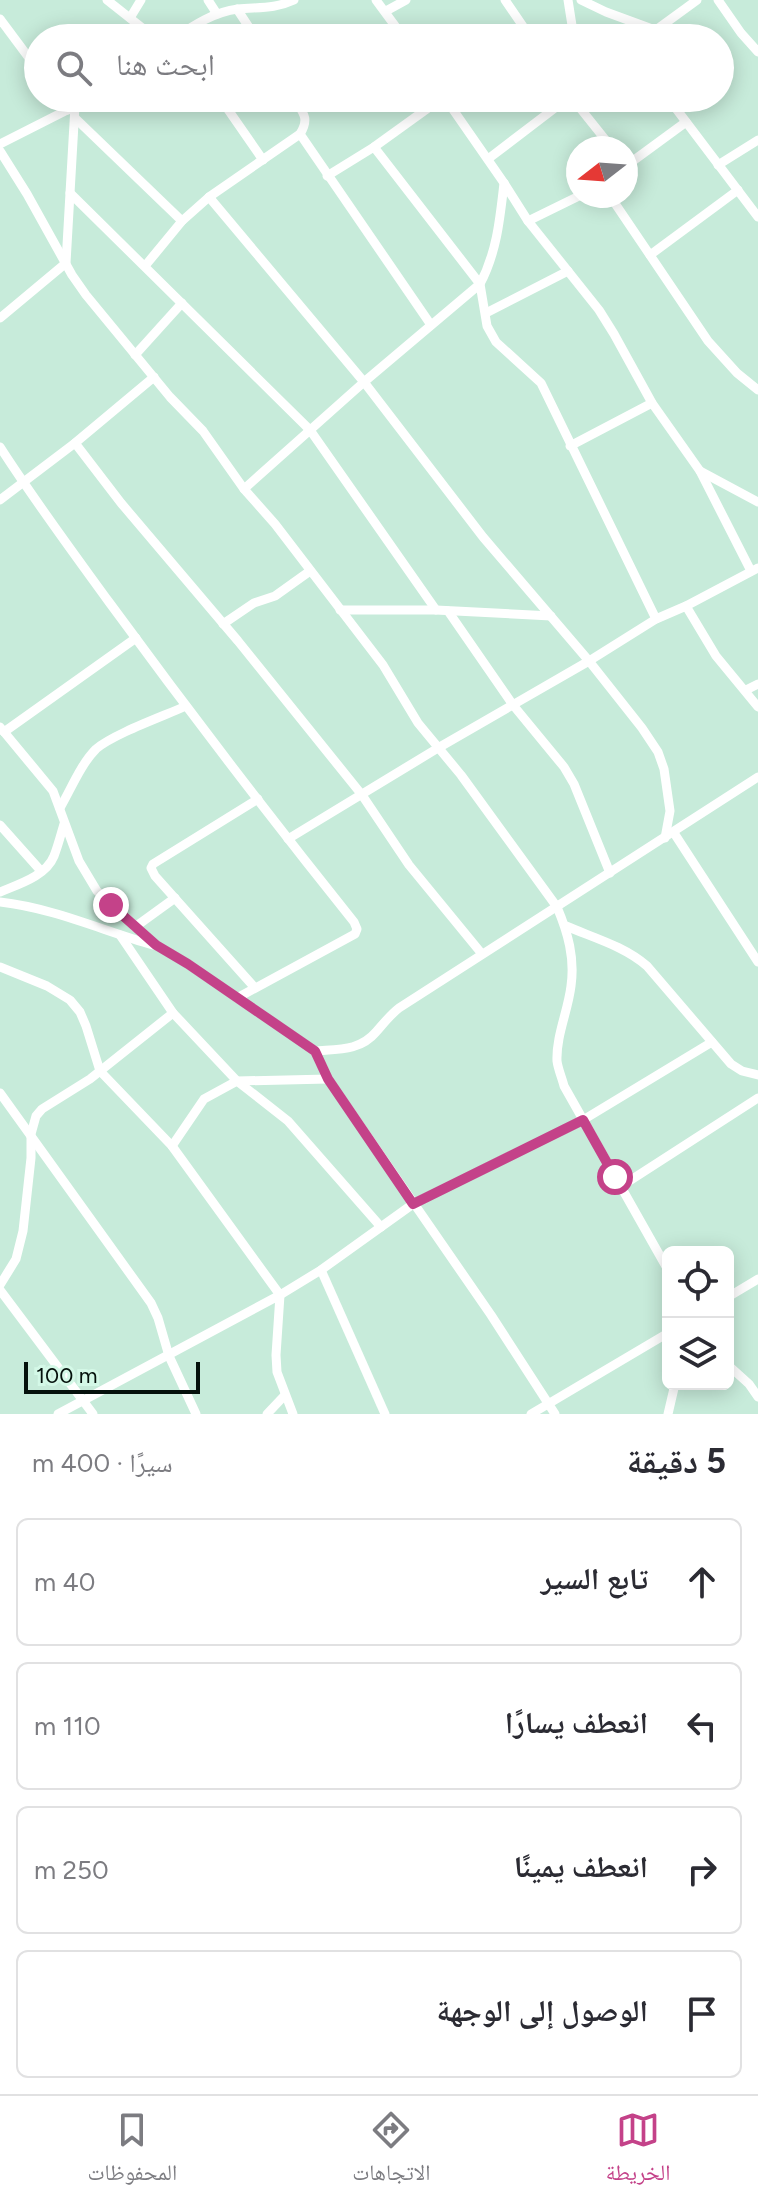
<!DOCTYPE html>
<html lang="ar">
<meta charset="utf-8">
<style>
:root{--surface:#fff;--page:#f7f7f7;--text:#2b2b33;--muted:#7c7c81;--line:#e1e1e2;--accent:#c44289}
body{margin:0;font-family:Figtree,"Noto Naskh Arabic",sans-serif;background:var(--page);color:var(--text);direction:rtl}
.controls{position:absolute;right:24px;bottom:24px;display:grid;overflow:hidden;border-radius:12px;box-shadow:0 4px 20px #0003}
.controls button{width:72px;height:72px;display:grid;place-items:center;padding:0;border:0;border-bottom:2px solid var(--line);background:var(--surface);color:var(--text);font:40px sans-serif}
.compass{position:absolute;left:566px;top:136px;width:72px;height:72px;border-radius:50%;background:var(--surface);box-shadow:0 4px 20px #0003;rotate:253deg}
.scale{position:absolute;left:24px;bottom:20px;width:176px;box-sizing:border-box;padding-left:8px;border:4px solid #05110c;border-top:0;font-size:22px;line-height:28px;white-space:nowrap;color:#05110c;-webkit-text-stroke:6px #d4f8e7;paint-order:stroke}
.stop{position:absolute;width:24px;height:24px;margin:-18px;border:6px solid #c44289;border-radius:50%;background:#fff}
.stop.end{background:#c44289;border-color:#fff;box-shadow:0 2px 8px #0008}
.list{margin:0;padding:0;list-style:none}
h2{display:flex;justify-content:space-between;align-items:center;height:104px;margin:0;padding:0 32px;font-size:34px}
h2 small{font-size:26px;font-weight:400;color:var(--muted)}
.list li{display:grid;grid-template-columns:52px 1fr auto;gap:24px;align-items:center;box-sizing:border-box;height:128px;margin:0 16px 16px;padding:0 16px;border:2px solid var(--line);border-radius:12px}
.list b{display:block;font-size:30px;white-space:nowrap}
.list em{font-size:26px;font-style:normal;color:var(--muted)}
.icon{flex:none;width:44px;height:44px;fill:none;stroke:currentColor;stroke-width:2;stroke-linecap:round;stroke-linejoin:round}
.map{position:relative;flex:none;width:758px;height:1414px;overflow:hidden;direction:ltr}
.search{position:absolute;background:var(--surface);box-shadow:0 4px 20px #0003;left:24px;right:24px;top:24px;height:88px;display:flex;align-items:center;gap:20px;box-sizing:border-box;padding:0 28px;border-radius:44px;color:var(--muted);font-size:30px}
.sheet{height:680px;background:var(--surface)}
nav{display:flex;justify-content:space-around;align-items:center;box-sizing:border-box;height:112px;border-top:2px solid var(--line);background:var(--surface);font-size:22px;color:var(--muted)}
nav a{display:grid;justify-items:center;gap:4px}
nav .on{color:var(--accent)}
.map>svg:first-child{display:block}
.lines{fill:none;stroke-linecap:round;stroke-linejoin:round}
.street{stroke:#fff;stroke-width:9}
.route{stroke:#c44289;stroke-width:10}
</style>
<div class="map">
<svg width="758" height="1414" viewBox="0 0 758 1414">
<rect width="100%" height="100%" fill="#c7ebda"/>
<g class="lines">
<!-- street -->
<g class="street">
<polyline points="107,0 155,38"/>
<polyline points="208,0 217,14"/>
<polyline points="376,0 404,38"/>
<polyline points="505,0 531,38"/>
<polyline points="568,0 574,38"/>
<polyline points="581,0 606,12 655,30"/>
<polyline points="718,0 741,33 758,52"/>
<polyline points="237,9 256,38"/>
<polyline points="386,11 406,0"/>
<polyline points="130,18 141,0"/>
<polyline points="0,19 38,70"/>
<path d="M175,38C194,25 214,12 238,9C258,7 275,9 294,0"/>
<polyline points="645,38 697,0"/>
<polyline points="59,98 68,110"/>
<polyline points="220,98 263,160"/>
<polyline points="572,98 612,148"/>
<polyline points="668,98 758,217"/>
<polyline points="75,118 182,221"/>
<polyline points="300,134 431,325"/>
<polyline points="0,144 75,106 88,98"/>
<polyline points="374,147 480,284 487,326 496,342 541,383 656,619"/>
<path d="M0,151L27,194L72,275L86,295L170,397L203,431L244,489L275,524L383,665L418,723L461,775L557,907C568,933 575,958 571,986C568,1011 556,1036 557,1061C558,1069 562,1078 564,1086L668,1270"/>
<polyline points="488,159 568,98"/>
<polyline points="718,165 758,140"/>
<polyline points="626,166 686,122"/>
<polyline points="327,176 374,147 442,98"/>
<polyline points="504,183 528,221 579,196"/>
<polyline points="70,193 310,430 436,610"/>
<polyline points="610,196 708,341 737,373 758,390"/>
<polyline points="209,197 364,382 483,537 589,661 642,728 658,752 664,769 670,811 665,838"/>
<polyline points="528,221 599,310 614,334 652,403 700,471 751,571"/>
<polyline points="650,255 738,190"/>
<path d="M145,266L182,221L209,197L300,134C310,118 303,113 294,98"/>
<polyline points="486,313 568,271"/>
<polyline points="0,318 66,263 75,106"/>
<polyline points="135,355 182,303"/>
<polyline points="75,443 121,503 238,641 362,795 409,865 482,954"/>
<polyline points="570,446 652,403"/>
<path d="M0,447C34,500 72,551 109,602C188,710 270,817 354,922L357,929L355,934L237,998"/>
<polyline points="700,471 758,502"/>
<path d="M244,489L364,382L480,284C497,252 500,218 504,183L445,98"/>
<polyline points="0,500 75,443 154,377"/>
<polyline points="686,606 716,656 758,707"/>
<polyline points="340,610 436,610 551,616"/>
<polyline points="448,611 513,705 564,767 574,784 610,873"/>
<polyline points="223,624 254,603 275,596 310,571"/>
<polyline points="746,690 758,684"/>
<polyline points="0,727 53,791 79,861 97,891 156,945 188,964 315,1051 328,1079 491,1315 555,1414"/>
<polyline points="4,732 136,638"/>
<path d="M60,808C71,789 81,764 96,749C113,734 164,716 186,706"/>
<polyline points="0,825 41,871"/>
<polyline points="674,833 758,962"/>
<polyline points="288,839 438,748 589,661 656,619 686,606 758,568"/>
<path d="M0,892C19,884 46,876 54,856C58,846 61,834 64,824"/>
<path d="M0,902C53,908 101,930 153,945"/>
<path d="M566,926C594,938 624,946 647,966L731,1064L742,1071L758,1075"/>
<polyline points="135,927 175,898"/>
<polyline points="120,935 173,1013 237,1081 288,1121 381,1227"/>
<polyline points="0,967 47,986 70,1000 80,1012 86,1026 100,1071 172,1146 280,1295 276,1355 277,1372 293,1414"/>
<polyline points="255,988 155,876 151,868 153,864 258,799"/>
<path d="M315,1051C338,1049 360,1051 376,1032C384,1023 390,1015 399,1008L758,777"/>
<polyline points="0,1093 151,1303 158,1318 169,1356 196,1414"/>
<polyline points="172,1146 204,1099 237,1081 328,1079"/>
<polyline points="620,1187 758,1098"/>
<polyline points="321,1270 385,1414"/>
<polyline points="0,1285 16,1259 23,1231 31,1158 31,1134 36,1116 42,1109 90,1079 173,1013"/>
<polyline points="0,1290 93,1414"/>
<polyline points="728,1297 758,1279"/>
<polyline points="728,1365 749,1384 758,1397"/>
<polyline points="58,1414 280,1295 321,1270 413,1204 583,1120 712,1042"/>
<polyline points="267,1414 285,1395"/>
<polyline points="531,1414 668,1333"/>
<polyline points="668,1414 675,1384"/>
</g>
</g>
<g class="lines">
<!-- route -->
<polyline class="route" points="111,905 156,945 188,964 315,1051 328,1079 413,1204 583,1120 615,1177"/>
</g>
</svg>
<div class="controls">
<button><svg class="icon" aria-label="locate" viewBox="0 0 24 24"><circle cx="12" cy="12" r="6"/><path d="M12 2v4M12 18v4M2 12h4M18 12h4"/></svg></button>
<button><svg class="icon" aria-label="layers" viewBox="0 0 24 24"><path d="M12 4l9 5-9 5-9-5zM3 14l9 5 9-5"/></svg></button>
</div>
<svg class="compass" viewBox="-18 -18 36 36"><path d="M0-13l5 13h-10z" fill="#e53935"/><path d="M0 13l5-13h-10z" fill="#7c7c81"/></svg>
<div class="scale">100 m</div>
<div class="stop" style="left:615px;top:1177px"></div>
<div class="stop end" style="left:111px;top:905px"></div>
<div class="search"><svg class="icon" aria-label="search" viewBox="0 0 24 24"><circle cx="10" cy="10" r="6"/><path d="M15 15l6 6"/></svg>ابحث هنا</div>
</div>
<section class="sheet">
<h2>5 دقيقة<small>سيرًا · 400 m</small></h2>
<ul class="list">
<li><svg class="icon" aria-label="ahead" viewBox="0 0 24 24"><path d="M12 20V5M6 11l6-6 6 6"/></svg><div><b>تابع السير</b></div><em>40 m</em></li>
<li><svg class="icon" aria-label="left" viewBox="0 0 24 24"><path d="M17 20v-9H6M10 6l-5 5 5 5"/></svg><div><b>انعطف يسارًا</b></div><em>110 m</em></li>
<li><svg class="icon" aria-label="right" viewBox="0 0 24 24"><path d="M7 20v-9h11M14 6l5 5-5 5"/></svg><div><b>انعطف يمينًا</b></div><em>250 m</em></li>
<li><svg class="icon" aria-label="arrive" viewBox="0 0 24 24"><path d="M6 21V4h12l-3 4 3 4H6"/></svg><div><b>الوصول إلى الوجهة</b></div></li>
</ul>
</section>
<nav>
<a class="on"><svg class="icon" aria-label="map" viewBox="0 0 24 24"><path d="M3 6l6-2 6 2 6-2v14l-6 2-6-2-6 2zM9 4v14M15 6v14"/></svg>الخريطة</a>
<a><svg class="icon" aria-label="directions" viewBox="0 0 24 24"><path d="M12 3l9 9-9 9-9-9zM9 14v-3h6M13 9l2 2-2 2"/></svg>الاتجاهات</a>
<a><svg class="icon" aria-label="saved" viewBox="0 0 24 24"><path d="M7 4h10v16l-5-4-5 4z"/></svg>المحفوظات</a>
</nav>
